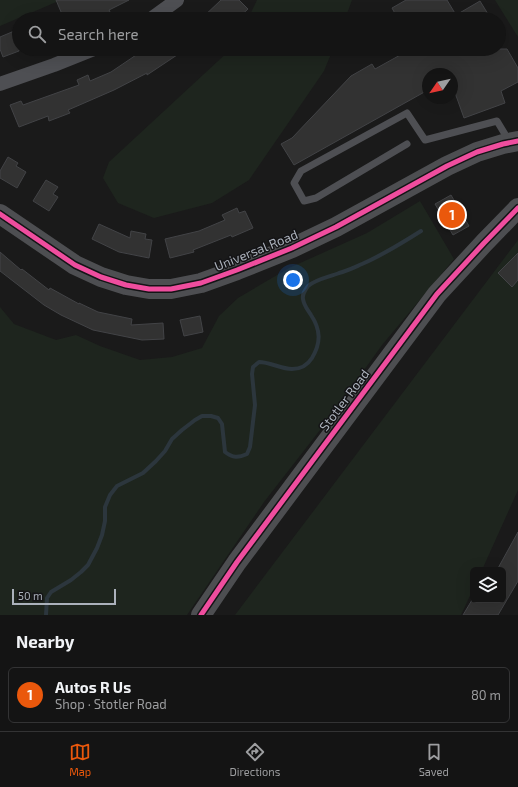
<!DOCTYPE html>
<meta charset="utf-8">
<style>
:root{--surface:#141414;--page:#1d1d1d;--text:#f1f3f6;--muted:#9d9ea0;--line:#333334;--accent:#ea580c}
body{margin:0;font-family:"Exo 2",sans-serif;background:var(--page);color:var(--text)}
.controls{position:absolute;right:12px;bottom:12px;display:grid;overflow:hidden;border-radius:6px;box-shadow:0 4px 16px #0002}
.controls button{width:36px;height:36px;display:grid;place-items:center;padding:0;border:0;border-bottom:1px solid var(--line);background:var(--surface);color:var(--text);font:20px sans-serif}
.compass{position:absolute;left:422px;top:68px;width:36px;height:36px;border-radius:50%;background:var(--surface);box-shadow:0 4px 16px #0002;rotate:236deg}
.scale{position:absolute;left:12px;bottom:10px;width:104px;box-sizing:border-box;padding-left:4px;border:2px solid #abb1bb;border-top:0;font-size:11px;line-height:14px;white-space:nowrap;color:#abb1bb;-webkit-text-stroke:3px #141416;paint-order:stroke}
.you{position:absolute;left:293px;top:280px;width:14px;height:14px;margin:-10px;border:3px solid #fff;border-radius:50%;background:#1a73e8;box-shadow:0 0 0 6px #1a73e833}
.badge{display:grid;place-items:center;width:26px;height:26px;border-radius:50%;background:var(--accent);color:#fff;font-size:13px;font-weight:700}
.pin{position:absolute;translate:-50% -50%;border:2px solid #fff;box-shadow:0 1px 4px #0006}
.list{margin:0;padding:0;list-style:none}
h2{display:flex;justify-content:space-between;align-items:center;height:52px;margin:0;padding:0 16px;font-size:17px}
h2 small{font-size:13px;font-weight:400;color:var(--muted)}
.list li{display:grid;grid-template-columns:26px 1fr auto;gap:12px;align-items:center;box-sizing:border-box;height:56px;margin:0 8px 8px;padding:0 8px;border:1px solid var(--line);border-radius:6px}
.list b{display:block;font-size:15px;white-space:nowrap}
.list p{margin:0;font-size:13px;white-space:nowrap;color:var(--muted)}
.list em{font-size:13px;font-style:normal;color:var(--muted)}
.icon{flex:none;width:22px;height:22px;fill:none;stroke:currentColor;stroke-width:2;stroke-linecap:round;stroke-linejoin:round}
.map{position:relative;flex:none;width:518px;height:615px;overflow:hidden}
.search{position:absolute;background:var(--surface);box-shadow:0 4px 16px #0002;left:12px;right:12px;top:12px;height:44px;display:flex;align-items:center;gap:10px;box-sizing:border-box;padding:0 14px;border-radius:22px;color:var(--muted);font-size:15px}
.sheet{height:116px;background:var(--surface)}
nav{display:flex;justify-content:space-around;align-items:center;box-sizing:border-box;height:56px;border-top:1px solid var(--line);background:var(--surface);font-size:11px;color:var(--muted)}
nav a{display:grid;justify-items:center;gap:2px}
nav .on{color:var(--accent)}
.map>svg:first-child{display:block}
.green{fill:#1e251e}
.lines{fill:none;stroke-linecap:round;stroke-linejoin:round}
.stream{stroke:#2c363d;stroke-width:4}
.building{fill:#323232;stroke:#424346}
.lane{stroke:#4e4f53;stroke-width:7}
.street{stroke:#4e4f53;stroke-width:14}
.secondary{stroke:#4d4e51;stroke-width:20}
.cycleway-casing{stroke:#141416;stroke-width:8}
.cycleway{stroke:#ef4d9e;stroke-width:5}
.labels{text-anchor:middle;dominant-baseline:central;stroke-width:3;stroke-linejoin:round;paint-order:stroke}
.street-label{font-size:13px;fill:#abb1bb;stroke:#141416}
</style>
<div class="map">
<svg width="518" height="615" viewBox="0 0 518 615">
<rect width="100%" height="100%" fill="#1a1a1a"/>
<!-- green -->
<g class="green">
<polygon points="0,0 61,0 0,26"/>
<polygon points="257,0 352,0 345,19 248,19"/>
<polygon points="495,0 518,0 518,37"/>
<polygon points="231,49 333,49 324,71 249,180 212,203 154,218 118,203 103,178 109,162"/>
<polygon points="420,201 454,259 382,345 334,412 264,502 187,615 0,615 0,307 14,324 56,340 76,335 100,346 140,360 172,357 202,348 219,316 238,298 289,268 367,233"/>
<polygon points="518,240 518,490 482,570 473,570 473,589 461,615 235,615"/>
</g>
<g class="lines">
<!-- stream -->
<path class="stream" d="M46,615L47,598L51,592L71,580L81,572L88,565L97,548L102,535L105,521V507L110,495L117,486L143,473L156,461L165,451L172,439L182,430L195,420L202,416H211L218,418L222,424L225,452C233,458 238,458 247,454L250,447L255,405L252,374L253,367L259,362C270,362 281,369 292,369C300,369 307,366 312,358C321,343 321,330 311,315C308,310 304,306 303,299C302,294 305,290 308,286C316,279 329,277 339,273C347,271 355,267 362,264C383,255 402,243 421,231"/>
</g>
<!-- building -->
<g class="building">
<polygon points="56,0 129,0 109,10 111,14 102,19 64,19"/>
<polygon points="221,0 239,0 248,9 237,19 201,19"/>
<polygon points="406,0 447,0 456,15 480,1 491,19 398,19 392,8"/>
<polygon points="19,29 19,51 3,57 0,49 0,37"/>
<polygon points="145,49 147,53 153,49 186,49 147,75 147,73 114,90 68,110 70,113 49,121 48,116 19,127 10,105 21,101 23,105 79,85 77,80 88,75 90,81 111,72"/>
<polygon points="411,49 507,49 518,68 518,82 501,91 505,103 464,118 454,90 452,92 452,74 428,74 428,90 294,165 281,144 292,138 351,76 372,64 375,69"/>
<polygon points="8,157 18,163 16,166 26,172 17,188 0,178 0,171"/>
<polygon points="46,180 58,187 53,194 58,197 49,211 33,201"/>
<polygon points="451,195 469,226 453,235 435,204"/>
<polygon points="237,208 239,213 245,211 253,228 232,237 231,235 193,250 194,252 170,258 165,239 199,231 225,220 222,215"/>
<polygon points="99,224 130,238 131,231 146,234 145,239 152,240 149,258 119,252 92,239"/>
<polygon points="0,252 21,270 22,269 49,290 50,288 79,304 79,303 98,312 132,319 131,325 163,323 164,339 142,340 93,330 61,315 44,305 0,271"/>
<polygon points="518,253 518,280 512,287 498,273"/>
<polygon points="200,316 203,332 184,336 180,320"/>
<polygon points="518,532 518,581 498,615 463,615 472,600 503,600 503,570 497,570"/>
</g>
<g class="lines">
<!-- lane -->
<polyline class="lane" points="407,144 316,198 304,201 294,183 301,171 407,113 425,140 497,121 509,141"/>
<!-- street -->
<g class="street">
<polyline points="151,19 177,0"/>
<polyline points="0,84 54,65 94,49"/>
</g>
<!-- secondary -->
<g class="secondary">
<polyline points="0,214 75,265 101,277 126,285 149,289 171,289 201,283 237,270 292,248 336,227 447,166 477,152 503,144 518,141"/>
<polyline points="201,615 237,562 437,294 484,243 518,208"/>
</g>
<defs>
<g id="cycleway">
<polyline points="0,214 75,265 101,277 126,285 149,289 171,289 201,283 237,270 292,248 336,227 447,166 477,152 503,144 518,141"/>
<polyline points="201,615 237,562 437,294 484,243 518,208"/>
</g>
</defs>
<!-- cycleway casing -->
<use href="#cycleway" class="cycleway-casing"/>
<!-- cycleway -->
<use href="#cycleway" class="cycleway"/>
</g>
<g class="labels">
<!-- street labels -->
<g class="street-label">
<text transform="translate(256 250) rotate(-22)">Universal Road</text>
<text transform="translate(344 400) rotate(-53)">Stotler Road</text>
</g>
</g>
</svg>
<div class="controls">
<button><svg class="icon" aria-label="layers" viewBox="0 0 24 24"><path d="M12 4l9 5-9 5-9-5zM3 14l9 5 9-5"/></svg></button>
</div>
<svg class="compass" viewBox="-18 -18 36 36"><path d="M0-13l5 13h-10z" fill="#e53935"/><path d="M0 13l5-13h-10z" fill="#9d9ea0"/></svg>
<div class="scale">50 m</div>
<div class="you"></div>
<div class="pin badge" style="left:452px;top:215px">1</div>
<div class="search"><svg class="icon" aria-label="search" viewBox="0 0 24 24"><circle cx="10" cy="10" r="6"/><path d="M15 15l6 6"/></svg>Search here</div>
</div>
<section class="sheet">
<h2>Nearby<small></small></h2>
<ul class="list">
<li><span class="badge">1</span><div><b>Autos R Us</b><p>Shop · Stotler Road</p></div><em>80 m</em></li>
</ul>
</section>
<nav>
<a class="on"><svg class="icon" aria-label="map" viewBox="0 0 24 24"><path d="M3 6l6-2 6 2 6-2v14l-6 2-6-2-6 2zM9 4v14M15 6v14"/></svg>Map</a>
<a><svg class="icon" aria-label="directions" viewBox="0 0 24 24"><path d="M12 3l9 9-9 9-9-9zM9 14v-3h6M13 9l2 2-2 2"/></svg>Directions</a>
<a><svg class="icon" aria-label="saved" viewBox="0 0 24 24"><path d="M7 4h10v16l-5-4-5 4z"/></svg>Saved</a>
</nav>
